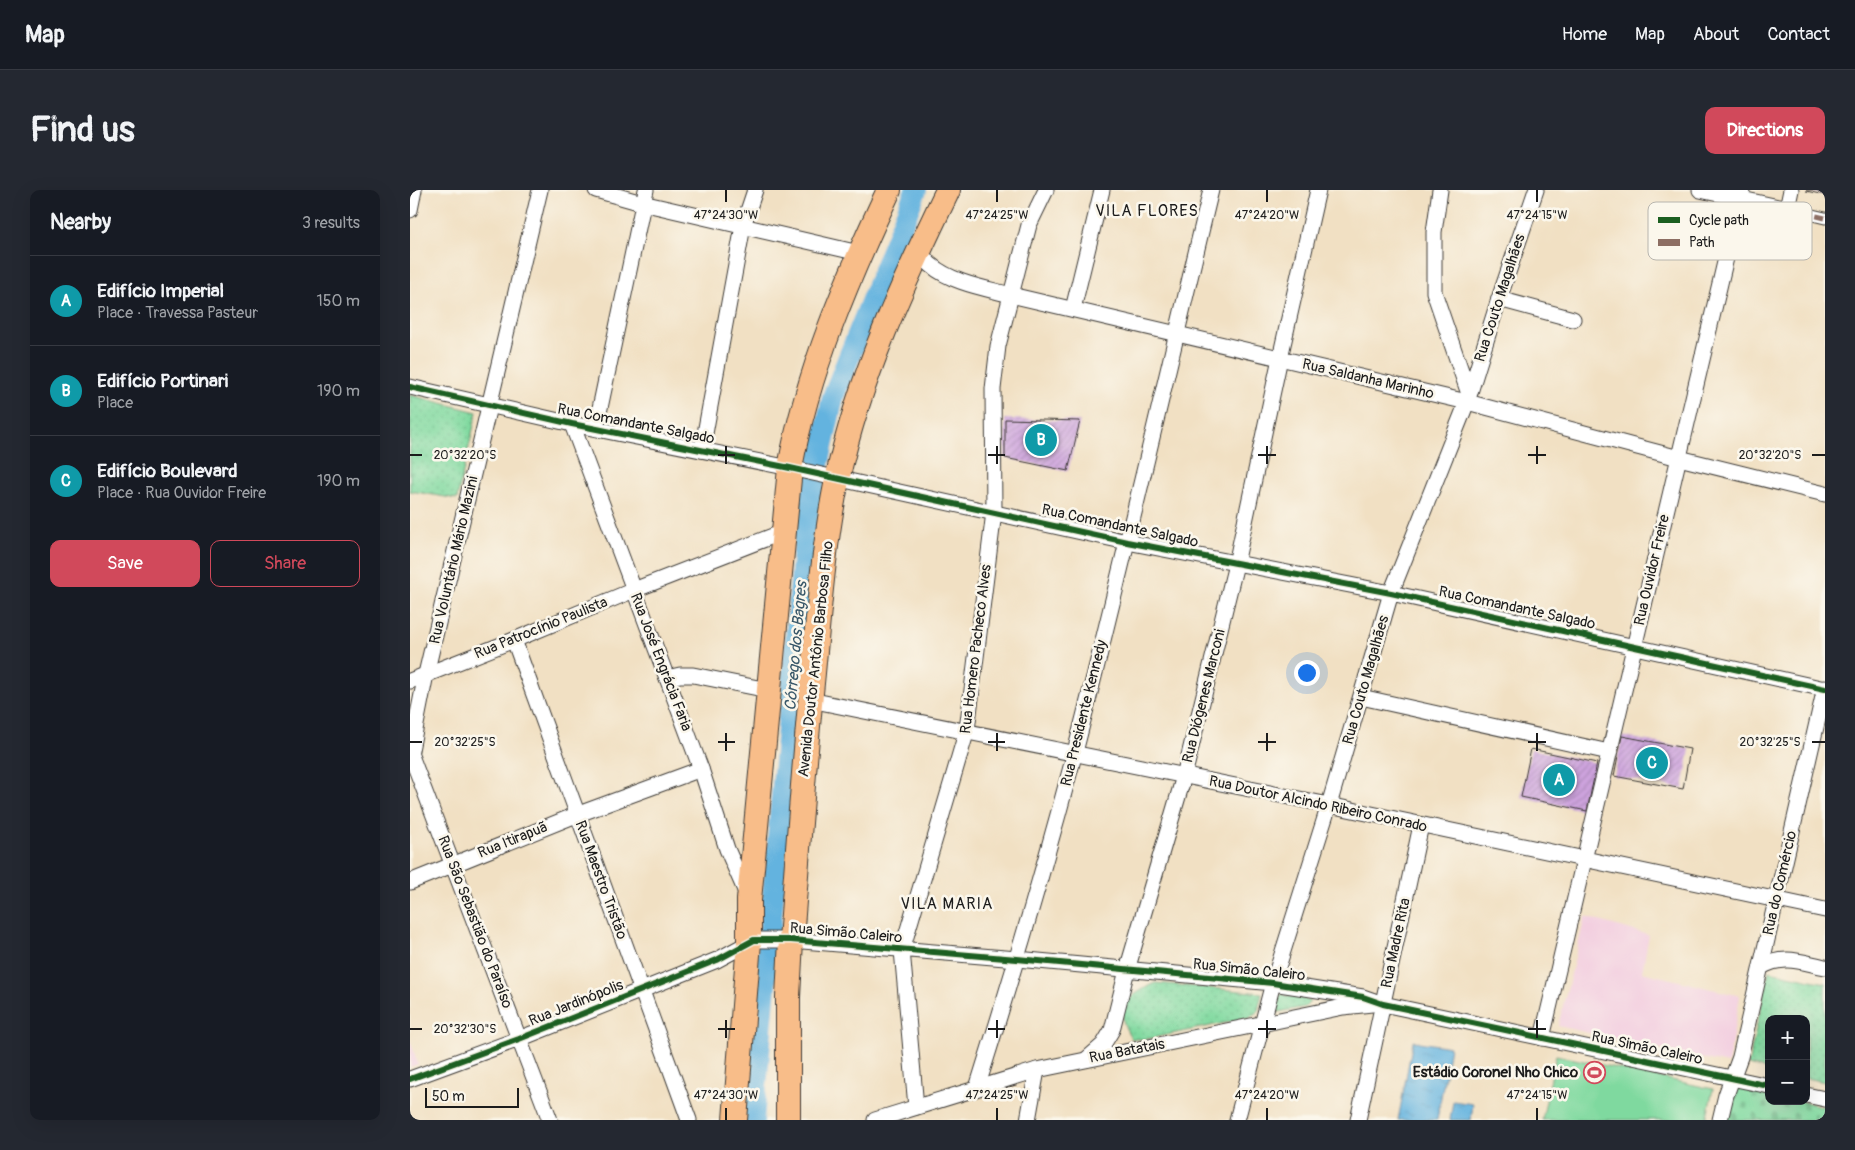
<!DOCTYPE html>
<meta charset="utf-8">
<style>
:root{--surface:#171b24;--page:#242831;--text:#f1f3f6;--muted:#9ea1a6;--line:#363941;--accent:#d1495b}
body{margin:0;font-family:Pangolin,sans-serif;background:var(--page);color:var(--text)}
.controls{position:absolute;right:15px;bottom:15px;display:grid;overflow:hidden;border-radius:10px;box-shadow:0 5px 20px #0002}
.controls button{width:45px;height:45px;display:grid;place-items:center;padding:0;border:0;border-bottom:1px solid var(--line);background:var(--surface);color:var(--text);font:25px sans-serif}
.scale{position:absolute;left:15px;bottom:12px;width:94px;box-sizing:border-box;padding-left:5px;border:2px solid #1c1c1c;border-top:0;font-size:14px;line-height:18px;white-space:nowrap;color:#1c1c1c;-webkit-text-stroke:4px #fbf7ec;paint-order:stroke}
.you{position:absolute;left:896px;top:482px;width:18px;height:18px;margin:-12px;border:4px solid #fff;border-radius:50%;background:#1a73e8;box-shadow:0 0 0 8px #1a73e833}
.badge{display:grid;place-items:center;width:32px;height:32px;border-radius:50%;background:var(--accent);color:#fff;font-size:16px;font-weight:700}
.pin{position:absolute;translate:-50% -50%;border:2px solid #fff;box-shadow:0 1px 5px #0006}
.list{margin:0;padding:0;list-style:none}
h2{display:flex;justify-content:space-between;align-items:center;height:65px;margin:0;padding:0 20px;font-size:21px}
h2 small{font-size:16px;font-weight:400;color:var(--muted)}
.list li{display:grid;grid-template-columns:32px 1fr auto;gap:15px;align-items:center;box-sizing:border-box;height:90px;padding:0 20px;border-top:1px solid var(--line)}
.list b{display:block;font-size:19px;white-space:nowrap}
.list p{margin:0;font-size:16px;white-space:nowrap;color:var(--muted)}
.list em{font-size:16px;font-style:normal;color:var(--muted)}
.actions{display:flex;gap:10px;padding:15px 20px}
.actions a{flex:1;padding:11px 0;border:1px solid var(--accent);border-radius:10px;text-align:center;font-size:18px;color:var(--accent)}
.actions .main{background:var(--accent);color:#fff}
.map{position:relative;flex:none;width:1415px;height:930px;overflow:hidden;border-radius:10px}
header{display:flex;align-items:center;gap:30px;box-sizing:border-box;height:70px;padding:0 25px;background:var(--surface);border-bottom:1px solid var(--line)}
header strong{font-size:24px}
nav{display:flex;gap:28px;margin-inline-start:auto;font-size:18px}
.intro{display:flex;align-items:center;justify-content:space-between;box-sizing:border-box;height:120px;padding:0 30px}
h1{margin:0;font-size:35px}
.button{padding:12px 22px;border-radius:10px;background:var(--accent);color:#fff;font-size:18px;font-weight:700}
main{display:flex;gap:30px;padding:0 30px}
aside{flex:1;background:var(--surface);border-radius:10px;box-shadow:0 5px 20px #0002}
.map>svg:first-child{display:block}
.built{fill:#f3cfe0}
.grass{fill:#7fd99f;stroke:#4e7a5e}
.cemetery{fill:url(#cemetery-stones);stroke:#4e7a5e}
.park{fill:url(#park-dots);stroke:#4e7a5e}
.water{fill:url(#water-ripples);stroke:#40687e}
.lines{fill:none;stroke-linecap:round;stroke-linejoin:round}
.river{stroke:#64b3df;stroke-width:22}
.building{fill:url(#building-hatch)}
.pedestrian-casing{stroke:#3c3935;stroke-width:13}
.minor-casing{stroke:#3c3935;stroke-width:17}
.primary-casing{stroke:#3c3935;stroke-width:26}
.pedestrian{stroke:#fff;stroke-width:11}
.minor{stroke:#fff;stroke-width:15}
.primary{stroke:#f8bd89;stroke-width:24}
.quiet{stroke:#8d6e63;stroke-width:5;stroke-dasharray:10 5;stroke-linecap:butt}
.cycleway-casing{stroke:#fbf7ec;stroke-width:9}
.cycleway{stroke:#1b5e20;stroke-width:6}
.ticks{fill:none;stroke:#1c1c1c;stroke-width:2}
.labels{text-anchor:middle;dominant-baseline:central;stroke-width:5;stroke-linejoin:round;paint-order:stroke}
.street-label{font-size:15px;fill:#1c1c1c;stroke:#fbf7ec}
.poi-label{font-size:15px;font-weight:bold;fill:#1c1c1c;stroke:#fbf7ec;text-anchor:end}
.neighbourhood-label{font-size:16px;letter-spacing:1px;fill:#1c1c1c;stroke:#fbf7ec}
.water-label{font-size:16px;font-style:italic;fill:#39586a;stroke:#fbf7ec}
.key{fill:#fbf7ec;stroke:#b8b5ae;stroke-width:1}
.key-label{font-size:14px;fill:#1c1c1c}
.ticks-label{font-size:12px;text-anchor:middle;fill:#1c1c1c;stroke:#fbf7ec;stroke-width:5;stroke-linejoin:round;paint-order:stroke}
</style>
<header>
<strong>Map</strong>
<nav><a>Home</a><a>Map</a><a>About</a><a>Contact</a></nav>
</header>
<div class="intro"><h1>Find us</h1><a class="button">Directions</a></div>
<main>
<aside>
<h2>Nearby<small>3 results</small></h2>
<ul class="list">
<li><span class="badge" style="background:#0f9aa8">A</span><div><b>Edifício Imperial</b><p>Place · Travessa Pasteur</p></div><em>150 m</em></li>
<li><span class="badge" style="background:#0f9aa8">B</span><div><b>Edifício Portinari</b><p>Place</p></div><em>190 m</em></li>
<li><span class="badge" style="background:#0f9aa8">C</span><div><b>Edifício Boulevard</b><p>Place · Rua Ouvidor Freire</p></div><em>190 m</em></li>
</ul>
<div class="actions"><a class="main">Save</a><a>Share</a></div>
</aside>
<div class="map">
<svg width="1415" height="930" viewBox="0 0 1415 930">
<defs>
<pattern id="cemetery-stones" width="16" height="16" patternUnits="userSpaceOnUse" patternTransform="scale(1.25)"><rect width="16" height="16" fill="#7fd99f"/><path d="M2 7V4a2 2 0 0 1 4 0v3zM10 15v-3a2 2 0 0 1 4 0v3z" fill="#6dba88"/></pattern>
<pattern id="park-dots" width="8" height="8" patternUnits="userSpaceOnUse" patternTransform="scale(1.25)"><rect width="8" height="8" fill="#7fd99f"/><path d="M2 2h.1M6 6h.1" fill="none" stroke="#6dba88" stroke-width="1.8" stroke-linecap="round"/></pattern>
<pattern id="water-ripples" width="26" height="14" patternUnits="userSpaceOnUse" patternTransform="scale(1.25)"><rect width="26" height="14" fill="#64b3df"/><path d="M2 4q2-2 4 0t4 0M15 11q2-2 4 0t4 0" fill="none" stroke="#5699bf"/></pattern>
<pattern id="building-hatch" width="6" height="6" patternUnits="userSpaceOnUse" patternTransform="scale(1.25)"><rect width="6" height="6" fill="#cda3dd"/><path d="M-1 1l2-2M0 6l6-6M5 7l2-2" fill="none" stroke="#af8cbd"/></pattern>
</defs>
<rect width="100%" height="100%" fill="#fbf7ec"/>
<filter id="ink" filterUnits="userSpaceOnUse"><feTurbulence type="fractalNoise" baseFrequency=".02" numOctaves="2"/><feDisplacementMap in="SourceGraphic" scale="10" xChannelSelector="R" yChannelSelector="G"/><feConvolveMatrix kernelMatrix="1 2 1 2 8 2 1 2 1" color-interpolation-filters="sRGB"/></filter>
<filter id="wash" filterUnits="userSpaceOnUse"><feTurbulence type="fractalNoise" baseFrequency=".0096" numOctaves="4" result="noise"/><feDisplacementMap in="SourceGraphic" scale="20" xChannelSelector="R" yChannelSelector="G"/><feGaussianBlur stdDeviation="1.12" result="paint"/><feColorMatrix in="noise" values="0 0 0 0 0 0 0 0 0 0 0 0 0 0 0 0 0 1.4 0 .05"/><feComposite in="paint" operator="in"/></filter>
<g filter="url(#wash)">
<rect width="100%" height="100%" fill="#f1e0c3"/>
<!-- built -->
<g class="built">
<polygon points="1175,727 1239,745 1232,782 1330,806 1318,874 1148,836"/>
<polygon points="0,850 8,874 0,877"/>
</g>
<!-- grass -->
<polygon class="grass" points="1146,865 1303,899 1296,930 1132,930"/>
<!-- cemetery -->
<polygon class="cemetery" points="1324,896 1359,904 1359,911 1391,911 1415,917 1415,930 1317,930"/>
<!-- park -->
<g class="park">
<polygon points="0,205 67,222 47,309 0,301"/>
<polygon points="1359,781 1415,793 1415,892 1396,888 1396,829 1359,829 1359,880 1338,875"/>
<path d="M746,793L852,803L848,821L839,828L737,849H722C701,819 718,805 746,793Z"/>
<polygon points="870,804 895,809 900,812 895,817 863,823"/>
</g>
<!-- water -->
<g class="water">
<polygon points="1003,851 1040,857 1027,930 988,930"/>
<polygon points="1043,911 1063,914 1061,930 1040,930"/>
</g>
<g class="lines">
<!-- river -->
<polyline class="river" points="343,930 397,326 423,207 506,0"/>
</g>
<g id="blocks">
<!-- building -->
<g class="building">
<polygon points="1396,0 1415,0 1415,5 1396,1"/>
<polygon points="595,229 670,231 658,281 595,268"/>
<polygon points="1212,546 1280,559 1273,599 1204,586"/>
<polygon points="1121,559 1187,573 1177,621 1111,607"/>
</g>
</g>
</g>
<g filter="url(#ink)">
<use href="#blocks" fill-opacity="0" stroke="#3c3935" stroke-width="1"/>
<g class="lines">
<defs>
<polyline id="pedestrian" points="1377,19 1415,28"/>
<g id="minor">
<polyline points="186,0 232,13 449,63"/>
<polyline points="1030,0 1024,42 1024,102 1059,204"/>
<polyline points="1290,0 1377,19 1381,0"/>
<polyline points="0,20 4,0"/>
<path d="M509,60C513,65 516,71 521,75C542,93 575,98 601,105L1057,212L1269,268L1415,304"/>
<polyline points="1089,109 1163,129"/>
<polyline points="663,119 692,0"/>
<polyline points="0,197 162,234 380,278 717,352 981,403 1415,499"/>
<polyline points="162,234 291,579 317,659 338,707"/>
<polyline points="186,237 236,0"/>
<polyline points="292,260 333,36 345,0"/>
<polyline points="104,450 279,930"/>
<polyline points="257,488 270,485 283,485 358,500"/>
<polyline points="0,491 104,450 224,400 373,342"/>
<polyline points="951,507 1199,562"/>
<polyline points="400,510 919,615 1415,720"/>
<polyline points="0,563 140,930"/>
<polyline points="0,565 16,484 130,0"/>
<polyline points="0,692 166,625 291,579"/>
<path d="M1351,777C1374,764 1391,772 1415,777"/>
<polyline points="1132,848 1332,0"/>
<polyline points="677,869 693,855 702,840 717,780 774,586 826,374 870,168 908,0"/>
<polyline points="0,889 109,849 307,770 344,750 381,750 607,769 863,793 953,807 973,814 1359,896"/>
<path d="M567,898C602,787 635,675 665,562C713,375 756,187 801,0"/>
<polyline points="1396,905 1415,909"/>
<polyline points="506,917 492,760 557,540 584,322 583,199 588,156 619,35 636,0"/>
<polyline points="465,930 627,880 933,817 962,814"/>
<polyline points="618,930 627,880"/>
<polyline points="827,930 863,793 919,615 981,403 1057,212 1089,109 1126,0"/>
<polyline points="948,930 1011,635"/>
<polyline points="1310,930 1316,905 1330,867 1415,498"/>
</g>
<g id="primary">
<path d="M325,930L339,752V710L380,278C397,183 438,87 479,0"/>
<path d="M378,930V807L381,750C388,661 394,572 403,483C409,418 414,353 427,290C449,188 493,93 538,0"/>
</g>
</defs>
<!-- pedestrian casing -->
<use href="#pedestrian" class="pedestrian-casing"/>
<!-- minor casing -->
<use href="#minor" class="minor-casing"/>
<!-- primary casing -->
<use href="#primary" class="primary-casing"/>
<!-- pedestrian -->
<use href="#pedestrian" class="pedestrian"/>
<!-- minor -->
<use href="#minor" class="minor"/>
<!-- primary -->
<use href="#primary" class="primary"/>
<!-- quiet -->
<polyline class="quiet" points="1377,19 1415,28"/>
<defs>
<g id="cycleway">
<polyline points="0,197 162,234 380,278 717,352 981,403 1415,499"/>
<polyline points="0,889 109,849 307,770 344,750 381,750 607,769 863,793 953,807 973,814 1359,896"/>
</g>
</defs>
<!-- cycleway casing -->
<use href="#cycleway" class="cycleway-casing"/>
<!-- cycleway -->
<use href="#cycleway" class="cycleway"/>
</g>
</g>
<!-- ticks -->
<path class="ticks" d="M316,0V12M587,0V12M857,0V12M1127,0V12M316,256V274M587,256V274M857,256V274M1127,256V274M0,265H12M308,265H325M578,265H595M848,265H866M1118,265H1136M1402,265H1415M316,543V561M587,543V561M857,543V561M1127,543V561M0,552H12M308,552H325M578,552H595M848,552H866M1118,552H1136M1402,552H1415M316,830V848M587,830V848M857,830V848M1127,830V848M0,839H12M308,839H325M578,839H595M848,839H866M1118,839H1136M316,918V930M587,918V930M857,918V930M1127,918V930"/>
<!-- icons -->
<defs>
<symbol id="stadium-ring" viewBox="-11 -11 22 22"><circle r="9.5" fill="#fbf7ec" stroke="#d1495b" stroke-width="1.5"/><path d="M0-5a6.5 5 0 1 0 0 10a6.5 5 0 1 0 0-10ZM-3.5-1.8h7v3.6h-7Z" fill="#d1495b"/></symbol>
</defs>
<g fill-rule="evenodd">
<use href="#stadium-ring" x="1172" y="870" width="25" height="25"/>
</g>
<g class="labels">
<!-- street labels -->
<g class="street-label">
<text transform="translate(1090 108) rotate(-72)">Rua Couto Magalhães</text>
<text transform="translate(958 189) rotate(13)">Rua Saldanha Marinho</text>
<text transform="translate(226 234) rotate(11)">Rua Comandante Salgado</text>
<text transform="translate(710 336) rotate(12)">Rua Comandante Salgado</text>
<text transform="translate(44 370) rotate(-77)">Rua Voluntário Mário Mazini</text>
<text transform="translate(1242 380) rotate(-77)">Rua Ouvidor Freire</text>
<text transform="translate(1107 418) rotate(12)">Rua Comandante Salgado</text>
<text transform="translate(131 438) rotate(-22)">Rua Patrocínio Paulista</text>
<text transform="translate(566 459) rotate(-83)">Rua Homero Pacheco Alves</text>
<text transform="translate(406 469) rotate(-84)">Avenida Doutor Antônio Barbosa Filho</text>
<text transform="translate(251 472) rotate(69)">Rua José Engrácia Faria</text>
<text transform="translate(956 490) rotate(-74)">Rua Couto Magalhães</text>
<text transform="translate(794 506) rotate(-76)">Rua Diógenes Marconi</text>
<text transform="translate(674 523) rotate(-76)">Rua Presidente Kennedy</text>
<text transform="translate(908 614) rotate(12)">Rua Doutor Alcindo Ribeiro Conrado</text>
<text transform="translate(103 650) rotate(-22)">Rua Itirapuã</text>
<text transform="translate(191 690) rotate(70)">Rua Maestro Tristão</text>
<text transform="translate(1370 693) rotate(-77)">Rua do Comércio</text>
<text transform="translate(65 732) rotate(69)">Rua São Sebastião do Paraíso</text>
<text transform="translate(436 743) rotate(5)">Rua Simão Caleiro</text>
<text transform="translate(986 753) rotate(-78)">Rua Madre Rita</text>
<text transform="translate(839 780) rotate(6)">Rua Simão Caleiro</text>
<text transform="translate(166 813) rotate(-22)">Rua Jardinópolis</text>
<text transform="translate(1237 858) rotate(12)">Rua Simão Caleiro</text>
<text transform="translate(717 861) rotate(-11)">Rua Batatais</text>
</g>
<!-- poi labels -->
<g class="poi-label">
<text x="1168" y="882">Estádio Coronel Nho Chico</text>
</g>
<!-- neighbourhood labels -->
<g class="neighbourhood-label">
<text x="737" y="21">VILA FLORES</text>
<text x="537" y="714">VILA MARIA</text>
</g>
<!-- water labels -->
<g class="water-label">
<text transform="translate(386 456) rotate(-85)">Córrego dos Bagres</text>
</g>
</g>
<!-- legend -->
<rect x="1238" y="12" width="164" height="58" rx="8" class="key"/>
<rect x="1248" y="27" width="22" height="6" fill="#1b5e20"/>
<rect x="1248" y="49" width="22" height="7" fill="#8d6e63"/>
<g class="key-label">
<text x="1279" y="35">Cycle path</text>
<text x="1279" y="57">Path</text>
</g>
<g class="ticks-label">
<text x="316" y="29">47°24'30"W</text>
<text x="587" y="29">47°24'25"W</text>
<text x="857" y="29">47°24'20"W</text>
<text x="1127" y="29">47°24'15"W</text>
<text x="55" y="269">20°32'20"S</text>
<text x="1360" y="269">20°32'20"S</text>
<text x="55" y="556">20°32'25"S</text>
<text x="1360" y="556">20°32'25"S</text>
<text x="55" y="843">20°32'30"S</text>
<text x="316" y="909">47°24'30"W</text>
<text x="587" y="909">47°24'25"W</text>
<text x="857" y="909">47°24'20"W</text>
<text x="1127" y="909">47°24'15"W</text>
</g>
</svg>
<div class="controls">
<button>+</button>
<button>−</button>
</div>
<div class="scale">50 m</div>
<div class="you"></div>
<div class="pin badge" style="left:1149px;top:590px;background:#0f9aa8">A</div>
<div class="pin badge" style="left:631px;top:250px;background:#0f9aa8">B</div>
<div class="pin badge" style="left:1242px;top:573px;background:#0f9aa8">C</div>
</div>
</main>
